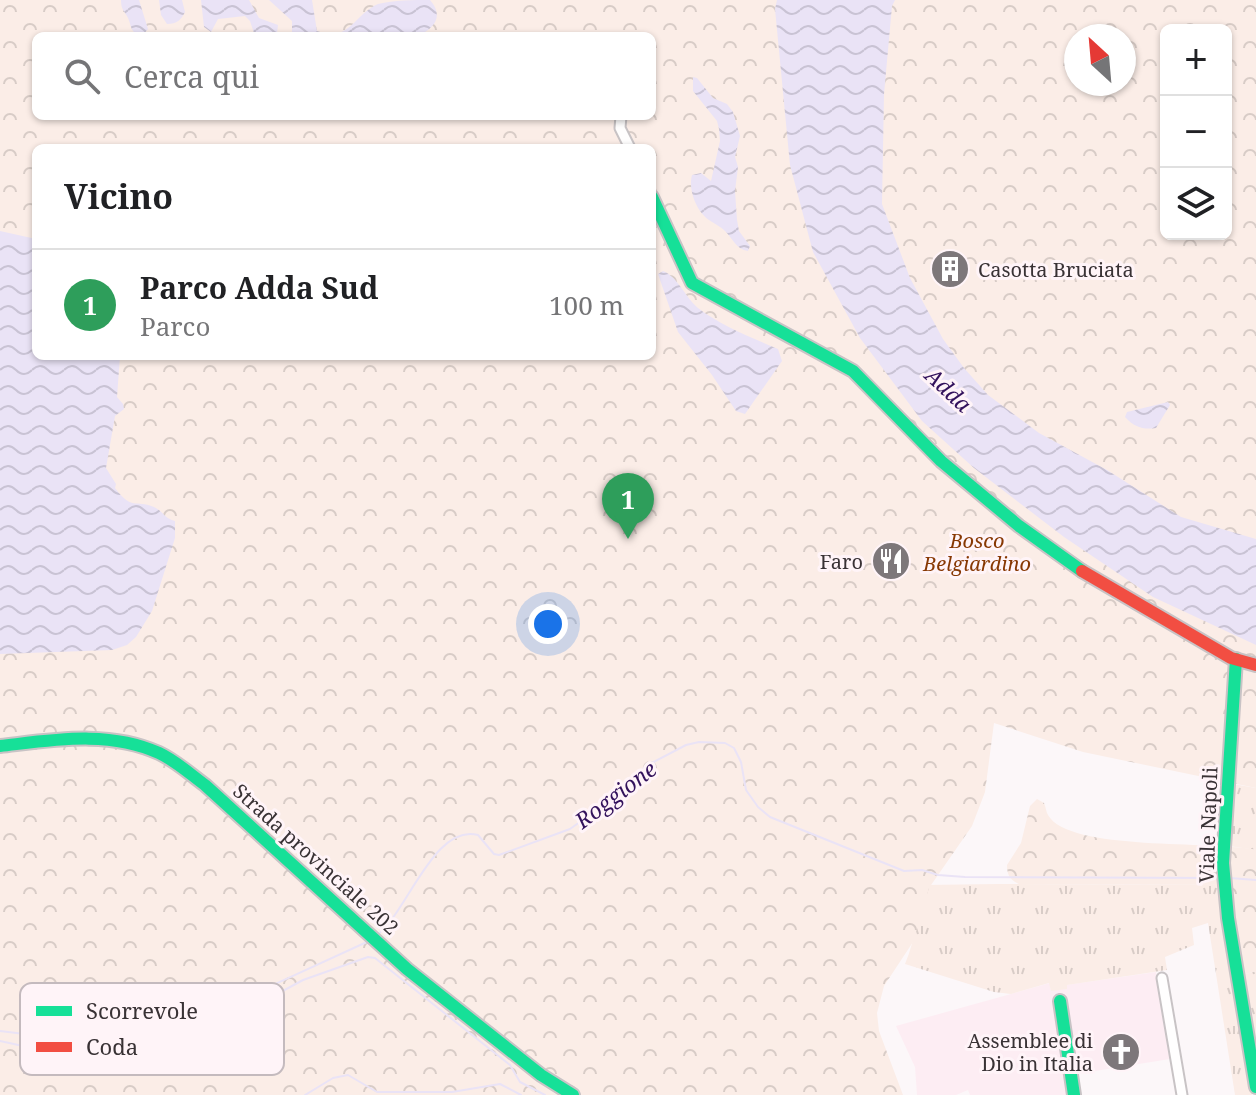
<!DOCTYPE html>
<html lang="it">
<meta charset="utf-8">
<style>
:root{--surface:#fff;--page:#f2f2f2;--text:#202124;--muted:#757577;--line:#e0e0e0;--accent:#111827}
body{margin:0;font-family:"Noto Serif",serif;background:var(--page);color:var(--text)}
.controls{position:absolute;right:24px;top:24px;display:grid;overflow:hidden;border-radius:12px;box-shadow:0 2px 6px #0004}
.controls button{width:72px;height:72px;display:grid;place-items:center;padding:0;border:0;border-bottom:2px solid var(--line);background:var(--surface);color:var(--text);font:40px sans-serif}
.compass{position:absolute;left:1064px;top:24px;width:72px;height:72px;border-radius:50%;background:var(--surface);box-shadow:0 2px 6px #0004;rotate:334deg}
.you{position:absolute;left:548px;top:624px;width:28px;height:28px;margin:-20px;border:6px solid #fff;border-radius:50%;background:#1a73e8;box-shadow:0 0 0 12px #1a73e833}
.badge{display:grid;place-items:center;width:52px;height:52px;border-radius:50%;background:var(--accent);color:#fff;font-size:26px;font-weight:700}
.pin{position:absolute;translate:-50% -66px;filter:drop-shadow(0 2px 4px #0008)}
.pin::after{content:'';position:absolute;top:42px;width:28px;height:24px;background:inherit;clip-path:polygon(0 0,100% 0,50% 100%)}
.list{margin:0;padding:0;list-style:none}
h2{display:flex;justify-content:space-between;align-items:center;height:104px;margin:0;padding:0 32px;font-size:34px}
h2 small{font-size:26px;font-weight:400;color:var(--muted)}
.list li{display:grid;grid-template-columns:52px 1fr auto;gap:24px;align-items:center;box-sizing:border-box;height:112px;padding:0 32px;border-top:2px solid var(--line)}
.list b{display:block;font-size:30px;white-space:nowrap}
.list p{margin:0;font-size:26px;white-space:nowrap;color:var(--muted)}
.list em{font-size:26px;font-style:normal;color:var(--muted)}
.icon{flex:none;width:44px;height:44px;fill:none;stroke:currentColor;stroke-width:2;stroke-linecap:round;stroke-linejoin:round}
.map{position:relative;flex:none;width:1256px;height:1095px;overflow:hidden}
.search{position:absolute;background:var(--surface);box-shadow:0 2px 6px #0004;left:32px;top:32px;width:624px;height:88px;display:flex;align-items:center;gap:20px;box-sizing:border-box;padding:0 28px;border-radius:12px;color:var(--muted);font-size:30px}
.panel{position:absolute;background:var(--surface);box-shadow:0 2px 6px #0004;left:32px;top:144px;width:624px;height:216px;border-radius:12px}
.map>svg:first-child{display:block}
.built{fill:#fdedf3}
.grass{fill:url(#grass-tufts)}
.forest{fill:url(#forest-crowns);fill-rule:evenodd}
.water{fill:url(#water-waves)}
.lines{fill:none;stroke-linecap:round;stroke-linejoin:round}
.stream{stroke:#eae3f6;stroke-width:2}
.street-casing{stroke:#c8c3c5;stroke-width:13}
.fast-casing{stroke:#c8c3c5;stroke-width:16}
.jam-casing{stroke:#c8c3c5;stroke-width:16}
.street{stroke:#fffefe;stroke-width:9}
.fast{stroke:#16e098;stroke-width:12}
.jam{stroke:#f24e42;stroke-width:12}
.labels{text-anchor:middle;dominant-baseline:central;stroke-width:6;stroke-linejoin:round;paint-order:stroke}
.poi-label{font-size:20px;fill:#393235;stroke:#fff4f8;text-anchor:end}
.park-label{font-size:20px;font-style:italic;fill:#873803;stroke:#fff4f8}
.street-label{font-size:20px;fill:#393235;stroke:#fff4f8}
.water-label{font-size:22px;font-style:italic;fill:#33125c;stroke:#fff4f8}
.key{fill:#fff4f8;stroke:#c4babe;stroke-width:2}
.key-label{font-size:22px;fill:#393235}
</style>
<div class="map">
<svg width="1256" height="1095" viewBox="0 0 1256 1095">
<defs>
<pattern id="grass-tufts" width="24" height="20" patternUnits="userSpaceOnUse" patternTransform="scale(2)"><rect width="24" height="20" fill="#fbede7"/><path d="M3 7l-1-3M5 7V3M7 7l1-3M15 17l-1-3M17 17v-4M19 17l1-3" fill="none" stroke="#d8ccc7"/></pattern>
<pattern id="forest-crowns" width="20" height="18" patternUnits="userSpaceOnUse" patternTransform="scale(2)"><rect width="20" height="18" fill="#fbede7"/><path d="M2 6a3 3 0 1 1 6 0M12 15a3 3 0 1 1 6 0" fill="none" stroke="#d8ccc7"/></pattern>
<pattern id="water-waves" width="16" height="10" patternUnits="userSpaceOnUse" patternTransform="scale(2)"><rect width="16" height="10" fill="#eae3f6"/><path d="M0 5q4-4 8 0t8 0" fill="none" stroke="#c9c3d4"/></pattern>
</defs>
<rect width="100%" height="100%" fill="#fcf7f9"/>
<!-- built -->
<polygon class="built" points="1156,972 1170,1059 1070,1075 1073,1095 970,1095 968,1090 956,1095 917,1095 915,1067 896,1026 1050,983 1051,990 1067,988 1066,985"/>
<!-- grass -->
<g class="grass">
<polygon points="1233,784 1256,788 1256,850 1229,846"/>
<path d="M998,884L1221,885L1252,1095H1235L1208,923L1192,928L1194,945L1165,957L1167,970L1067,985V989L1051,991L1049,983L1011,994L994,992L905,964C916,938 917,913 924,885Z"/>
<polygon points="1256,971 1256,1043 1254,1044 1242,975"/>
</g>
<!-- forest -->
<g class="forest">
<path d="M0,0H1256V788L1083,752L994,723L985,792L972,826L929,888L913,942L884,986L877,1013L879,1031L903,1095H0ZM1166,30H1226V234H1166ZM36,36H652V116H36ZM1076,36H1124V84H1076ZM36,148H652V356H36Z"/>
<path d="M1037,799L1044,803C1046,807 1046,812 1048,815C1069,852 1214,840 1256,850V971L1242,975L1229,885L1019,884C1010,880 1007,875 1007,865L1021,843L1030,806Z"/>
</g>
<!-- water -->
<g class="water">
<path d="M121,0H139L148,29L143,35C130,34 132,27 128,18C124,10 121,10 121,0Z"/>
<path d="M159,0H182L185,12C181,20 177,24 167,24L161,15Z"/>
<polygon points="249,0 259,18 278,25 277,33 272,36 255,36 250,21 245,16 218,19 211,32 204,27 201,0"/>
<path d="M269,0H312L317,31C350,43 353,15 378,4C394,0 413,0 430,0C444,16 435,28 418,36H292V21Z"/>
<polygon points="777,0 895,0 892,6 884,94 882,204 910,278 943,339 964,368 988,395 1039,433 1107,470 1181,517 1256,539 1256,645 1153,597 1064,537 974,468 922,421 860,338 813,252 790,165 775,9"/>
<path d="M693,77L697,78L713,98L727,104L733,112L740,136L735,157L738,167L735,191L737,220L739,231L750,246L748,251C736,249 733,239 725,231C720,226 715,224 709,220C696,211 688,189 692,175L701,173L711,181L720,141L719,129L717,121L693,91Z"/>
<path d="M0,231L36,239V356H120L117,397L123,404L124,409L115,416L106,468L116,484L115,488C132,511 135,499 154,507C163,511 165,519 175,521V538L152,611L136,637L127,645L112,650L0,654Z"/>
<path d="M663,271C678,277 685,297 698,308C720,325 752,338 778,349L782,361L745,414L736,411L712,375L678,332L658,274Z"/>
<path d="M1168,402L1170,405L1156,428C1143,430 1134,427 1125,417L1127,412Z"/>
</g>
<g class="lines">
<!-- stream -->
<g class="stream">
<polyline points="1230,878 1256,880"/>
<path d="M377,935C407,913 434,823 478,835L494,854L499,855L570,829L626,789L646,766L686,745L699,742L725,743L734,748L741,762L746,790L758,807L770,817L904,871L922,870L938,875L965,877L1219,878"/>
<polyline points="0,1031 98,1043 135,1042 151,1038 188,1024 369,941"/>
<polyline points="0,1041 23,1046 62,1048 101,1059 128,1059 218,1026 303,980 368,957 375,958 510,1065 520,1082 545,1095"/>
<polyline points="305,1095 333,1078 348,1075 377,1092 452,1092 500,1084 521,1095"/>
</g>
<defs>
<g id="street">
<polyline points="621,116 620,128 630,148"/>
<polyline points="1162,978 1182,1095"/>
</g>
<g id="fast">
<polyline points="652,197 692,283 853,371 941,461 1019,526 1082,571"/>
<polyline points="1236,659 1223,863 1228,918 1256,1087"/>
<path d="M0,746C53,740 109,730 159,753C176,761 190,774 205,785L407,969L541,1075L573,1095"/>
<polyline points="1060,1001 1074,1095"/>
</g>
<polyline id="jam" points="1082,571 1231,658 1256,665"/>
</defs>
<!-- street casing -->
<use href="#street" class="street-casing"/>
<!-- fast casing -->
<use href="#fast" class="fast-casing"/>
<!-- jam casing -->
<use href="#jam" class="jam-casing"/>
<!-- street -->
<use href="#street" class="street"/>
<!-- fast -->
<use href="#fast" class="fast"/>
<!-- jam -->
<use href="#jam" class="jam"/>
</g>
<!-- icons -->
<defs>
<symbol id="building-disc" viewBox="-11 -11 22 22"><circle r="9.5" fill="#7d777a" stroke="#fff4f8"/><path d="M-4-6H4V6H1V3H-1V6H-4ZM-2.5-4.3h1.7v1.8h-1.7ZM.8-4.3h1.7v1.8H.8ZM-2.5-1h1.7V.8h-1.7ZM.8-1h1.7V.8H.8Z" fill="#fff"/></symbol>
<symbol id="restaurant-disc" viewBox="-11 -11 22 22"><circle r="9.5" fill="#7d777a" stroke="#fff4f8"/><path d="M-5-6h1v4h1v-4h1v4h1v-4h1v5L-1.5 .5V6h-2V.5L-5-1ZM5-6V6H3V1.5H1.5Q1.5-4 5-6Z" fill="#fff"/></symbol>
<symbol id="church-disc" viewBox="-11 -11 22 22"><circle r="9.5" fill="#7d777a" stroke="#fff4f8"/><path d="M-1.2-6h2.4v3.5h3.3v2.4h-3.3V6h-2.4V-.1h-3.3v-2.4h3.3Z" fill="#fff"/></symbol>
</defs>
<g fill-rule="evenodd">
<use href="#building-disc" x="928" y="247" width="44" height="44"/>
<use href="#restaurant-disc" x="869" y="539" width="44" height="44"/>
<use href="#church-disc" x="1099" y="1030" width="44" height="44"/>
</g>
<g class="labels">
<!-- poi labels -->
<g class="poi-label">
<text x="978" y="269" text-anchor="start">Casotta Bruciata</text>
<text x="863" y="561">Faro</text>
<text x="1093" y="1040">Assemblee di<tspan x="1093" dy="23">Dio in Italia</tspan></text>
</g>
<!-- park labels -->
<g class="park-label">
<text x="977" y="540">Bosco<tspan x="977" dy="23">Belgiardino</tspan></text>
</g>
<!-- street labels -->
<g class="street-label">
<text transform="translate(1208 825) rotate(-88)">Viale Napoli</text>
<text transform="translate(316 859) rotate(42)">Strada provinciale 202</text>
</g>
<!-- water labels -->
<g class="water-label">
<text transform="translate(949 389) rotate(43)">Adda</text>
<text transform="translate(615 794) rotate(-37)">Roggione</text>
</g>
</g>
<!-- legend -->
<rect x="20" y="983" width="264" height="92" rx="12" class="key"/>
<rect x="36" y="1006" width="36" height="10" fill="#16e098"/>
<rect x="36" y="1042" width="36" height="10" fill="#f24e42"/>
<g class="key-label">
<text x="86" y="1019">Scorrevole</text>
<text x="86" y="1055">Coda</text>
</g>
</svg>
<div class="controls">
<button>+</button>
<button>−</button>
<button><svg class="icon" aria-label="layers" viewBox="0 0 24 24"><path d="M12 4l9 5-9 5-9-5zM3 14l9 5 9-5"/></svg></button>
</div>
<svg class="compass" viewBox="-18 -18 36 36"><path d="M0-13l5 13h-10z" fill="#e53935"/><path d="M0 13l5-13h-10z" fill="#757577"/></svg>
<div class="you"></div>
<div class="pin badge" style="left:628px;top:539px;background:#2e9e5b">1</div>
<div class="search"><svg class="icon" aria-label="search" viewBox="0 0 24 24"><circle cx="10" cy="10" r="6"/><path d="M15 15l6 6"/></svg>Cerca qui</div>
<section class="panel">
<h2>Vicino<small></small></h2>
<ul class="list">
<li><span class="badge" style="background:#2e9e5b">1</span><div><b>Parco Adda Sud</b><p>Parco</p></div><em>100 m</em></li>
</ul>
</section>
</div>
